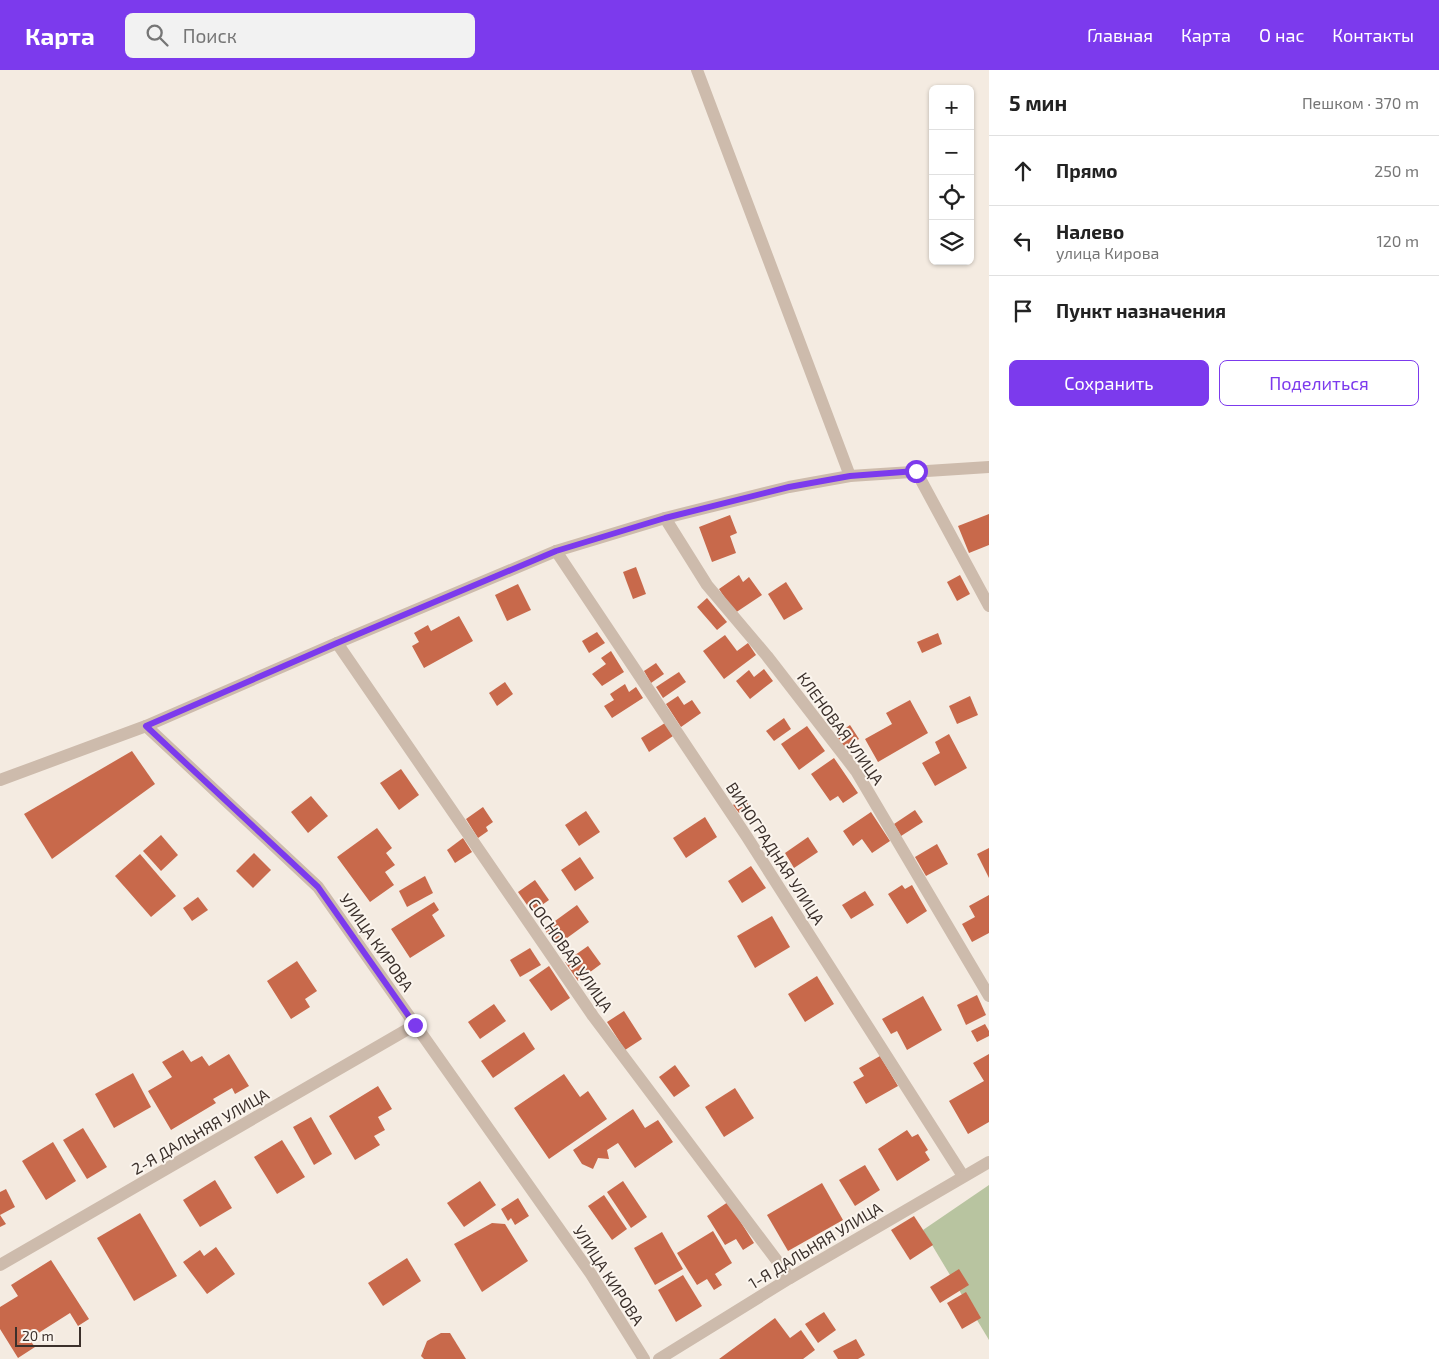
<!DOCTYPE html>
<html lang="ru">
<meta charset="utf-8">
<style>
:root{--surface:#fff;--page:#f2f2f2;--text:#222;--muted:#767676;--line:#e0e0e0;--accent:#7c3aed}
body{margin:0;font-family:"Exo 2",sans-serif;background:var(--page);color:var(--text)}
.controls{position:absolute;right:15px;top:15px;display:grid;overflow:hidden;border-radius:8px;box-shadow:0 1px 4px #0004}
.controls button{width:45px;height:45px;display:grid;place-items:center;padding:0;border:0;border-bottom:1px solid var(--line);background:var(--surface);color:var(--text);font:25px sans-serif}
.scale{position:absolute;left:15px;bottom:12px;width:66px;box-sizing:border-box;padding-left:5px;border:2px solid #3b302b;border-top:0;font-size:14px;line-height:18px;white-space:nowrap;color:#3b302b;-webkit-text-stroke:4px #fbf5ee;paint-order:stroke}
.stop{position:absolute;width:15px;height:15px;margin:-11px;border:4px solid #7c3aed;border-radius:50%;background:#fff}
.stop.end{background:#7c3aed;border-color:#fff;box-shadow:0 1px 5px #0008}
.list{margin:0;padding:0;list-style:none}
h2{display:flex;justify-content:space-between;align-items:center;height:65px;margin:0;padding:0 20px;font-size:21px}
h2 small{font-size:16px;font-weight:400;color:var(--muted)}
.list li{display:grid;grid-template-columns:32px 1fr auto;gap:15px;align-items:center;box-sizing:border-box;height:70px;padding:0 20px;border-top:1px solid var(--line)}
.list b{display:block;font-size:19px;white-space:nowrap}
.list p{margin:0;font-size:16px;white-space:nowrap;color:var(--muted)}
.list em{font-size:16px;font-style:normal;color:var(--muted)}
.actions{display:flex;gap:10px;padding:15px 20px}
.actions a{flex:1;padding:11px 0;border:1px solid var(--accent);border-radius:8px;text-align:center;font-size:18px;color:var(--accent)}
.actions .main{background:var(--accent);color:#fff}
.icon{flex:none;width:28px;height:28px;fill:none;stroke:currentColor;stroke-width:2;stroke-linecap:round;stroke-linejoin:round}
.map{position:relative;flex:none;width:989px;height:1289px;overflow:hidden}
header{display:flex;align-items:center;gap:30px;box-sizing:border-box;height:70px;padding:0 25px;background:var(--accent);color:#fff}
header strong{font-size:24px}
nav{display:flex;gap:28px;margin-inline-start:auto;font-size:18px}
.search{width:350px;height:45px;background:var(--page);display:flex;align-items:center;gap:12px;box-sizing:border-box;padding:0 18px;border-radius:8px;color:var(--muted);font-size:19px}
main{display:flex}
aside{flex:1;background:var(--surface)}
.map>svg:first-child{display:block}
.green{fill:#b8c4a0}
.building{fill:#c8694b}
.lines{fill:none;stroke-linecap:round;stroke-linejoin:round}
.minor{stroke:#cdbbac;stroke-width:12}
.route{stroke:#7c3aed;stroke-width:6}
.labels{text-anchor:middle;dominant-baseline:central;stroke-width:4;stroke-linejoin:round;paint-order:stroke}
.street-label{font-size:16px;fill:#3b302b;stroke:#fbf5ee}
</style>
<header>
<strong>Карта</strong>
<div class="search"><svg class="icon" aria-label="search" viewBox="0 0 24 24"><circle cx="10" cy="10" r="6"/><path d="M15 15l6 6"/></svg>Поиск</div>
<nav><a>Главная</a><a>Карта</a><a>О нас</a><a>Контакты</a></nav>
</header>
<main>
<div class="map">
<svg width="989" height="1289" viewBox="0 0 989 1289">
<rect width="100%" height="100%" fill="#f4ebe1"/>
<!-- green -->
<polygon class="green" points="989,1115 989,1270 923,1160"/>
<!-- building -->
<g class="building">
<polygon points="989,444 989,475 969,483 958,456"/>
<polygon points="730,445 737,463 730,466 736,483 712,492 699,457"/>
<polygon points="636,497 646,524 633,529 623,502"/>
<polygon points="739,505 743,512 749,507 762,525 735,543 719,519"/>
<polygon points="960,505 970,524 957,531 947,512"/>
<polygon points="786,512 803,539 784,550 768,524"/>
<polygon points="518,514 531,540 507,551 495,525"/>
<polygon points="707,528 727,552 717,560 697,537"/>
<polygon points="459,546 473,571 424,598 412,576 419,572 414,563 428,555 431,561"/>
<polygon points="597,562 605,573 589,583 582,571"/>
<polygon points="938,563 942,574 922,583 917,572"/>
<polygon points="725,565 737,581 748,573 756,585 724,609 703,581"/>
<polygon points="611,581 624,602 602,616 592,604 606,594 601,588"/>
<polygon points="656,593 664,604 651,613 644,601"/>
<polygon points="764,599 773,611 750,629 736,611 749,600 754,607"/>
<polygon points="679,602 686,612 663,628 656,617"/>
<polygon points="505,612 513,624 497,636 489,623"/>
<polygon points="625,614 629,622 636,617 643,628 612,648 604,636 614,630 610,624"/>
<polygon points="678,626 684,635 692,630 701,643 681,657 666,634"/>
<polygon points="970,626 978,645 957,654 949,636"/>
<polygon points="910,630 928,663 878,692 865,669 892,654 886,643"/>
<polygon points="784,648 791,659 774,671 766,661"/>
<polygon points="665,653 673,666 649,682 641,668"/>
<polygon points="850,655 859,669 845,678 836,665"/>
<polygon points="807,656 825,681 799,700 781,674"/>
<polygon points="949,664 967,698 935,716 922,693 940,683 935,672"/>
<polygon points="132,681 155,714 52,789 24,744"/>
<polygon points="834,688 858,723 843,733 838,726 830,731 811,704"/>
<polygon points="401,699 419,725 399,740 380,713"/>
<polygon points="311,726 328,746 308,763 291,742"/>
<polygon points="743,728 749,735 739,743 733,735"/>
<polygon points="483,737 493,752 486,757 488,761 478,768 466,749"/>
<polygon points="915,740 923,752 901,766 894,754"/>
<polygon points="586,741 600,762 579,776 565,755"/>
<polygon points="871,742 890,771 872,783 862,769 853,776 843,761"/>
<polygon points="705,747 717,767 686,788 673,768"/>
<polygon points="377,758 392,778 386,783 395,795 385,802 394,815 370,832 337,787"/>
<polygon points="161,765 178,785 161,801 143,781"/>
<polygon points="808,767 818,782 794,798 785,783"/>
<polygon points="463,768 472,782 455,793 447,780"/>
<polygon points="937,774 948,794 926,806 915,787"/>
<polygon points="989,778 989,808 977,784"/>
<polygon points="254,783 271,800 253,818 236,801"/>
<polygon points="140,784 176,826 151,847 115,806"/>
<polygon points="580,787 594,808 575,821 561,800"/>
<polygon points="751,796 766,818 742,833 728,811"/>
<polygon points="425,806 433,823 407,837 399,821"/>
<polygon points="535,810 549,830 532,842 518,822"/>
<polygon points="902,815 905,819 912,815 927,841 907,854 888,824"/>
<polygon points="865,821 874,835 851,849 842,835"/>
<polygon points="989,825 989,863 972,872 962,854 975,847 969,836"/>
<polygon points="198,827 208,840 192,851 183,838"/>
<polygon points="434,832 439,840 432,845 445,866 410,888 391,859"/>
<polygon points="577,835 589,852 556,876 544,859"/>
<polygon points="772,846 790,877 755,898 737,866"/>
<polygon points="588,876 601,894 578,911 565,892"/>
<polygon points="530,878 541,895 520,907 510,890"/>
<polygon points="297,891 317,921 305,929 310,937 291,949 267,911"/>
<polygon points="549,896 570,928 551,941 529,910"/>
<polygon points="817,906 834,934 805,952 788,924"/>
<polygon points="977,925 986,945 966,955 957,935"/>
<polygon points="923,926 942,960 907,980 897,961 891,964 882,949"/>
<polygon points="494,934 506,951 480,969 468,952"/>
<polygon points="624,941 642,969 625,980 607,952"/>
<polygon points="985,954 989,961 989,966 977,972 971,961"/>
<polygon points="524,962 535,979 493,1008 481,991"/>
<polygon points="183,980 191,992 202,986 209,996 229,984 249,1016 235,1024 232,1018 213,1029 216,1033 171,1060 148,1021 172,1007 162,992"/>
<polygon points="989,984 989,1052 968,1064 949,1031 984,1011 973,993"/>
<polygon points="880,986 898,1016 866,1034 853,1012 864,1006 859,998"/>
<polygon points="675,995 690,1016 674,1027 659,1007"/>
<polygon points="133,1003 151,1037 114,1058 95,1024"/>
<polygon points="564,1004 580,1027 588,1021 607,1049 549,1089 514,1038"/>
<polygon points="378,1016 392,1039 378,1047 385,1060 374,1066 380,1075 355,1090 329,1046"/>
<polygon points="735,1018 754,1048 724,1067 705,1037"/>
<polygon points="633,1039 645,1058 658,1050 673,1072 635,1098 618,1073 607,1080 609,1089 598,1088 593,1099 582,1094 573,1080"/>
<polygon points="311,1047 332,1084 314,1095 293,1057"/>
<polygon points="83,1058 107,1097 87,1109 63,1070"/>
<polygon points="907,1060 912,1067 918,1064 928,1080 925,1082 930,1090 897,1111 878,1079"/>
<polygon points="282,1070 305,1107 277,1124 254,1087"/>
<polygon points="53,1072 76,1111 46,1130 22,1091"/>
<polygon points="865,1095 880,1120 855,1136 839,1110"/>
<polygon points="215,1110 232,1138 200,1157 183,1130"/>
<polygon points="480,1111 496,1135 464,1157 447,1133"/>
<polygon points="623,1111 647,1147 631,1158 607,1122"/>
<polygon points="822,1113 843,1150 788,1181 767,1145"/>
<polygon points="6,1119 15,1137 0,1145 6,1154 0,1157 0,1122"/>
<polygon points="604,1125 627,1159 612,1170 588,1136"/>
<polygon points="518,1128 529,1146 515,1155 511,1148 508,1151 501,1139"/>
<polygon points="728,1132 754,1173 743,1180 736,1169 725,1175 707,1146"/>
<polygon points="140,1143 177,1206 134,1231 97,1168"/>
<polygon points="914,1146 933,1175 910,1190 891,1160"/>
<polygon points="492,1153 505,1154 528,1191 482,1222 454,1174"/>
<polygon points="713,1161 732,1193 715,1204 722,1215 714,1220 707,1209 697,1215 677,1183"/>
<polygon points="662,1162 683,1199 655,1215 634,1178"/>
<polygon points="216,1177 235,1204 207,1224 183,1192 200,1180 204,1186"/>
<polygon points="407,1188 421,1211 383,1236 368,1213"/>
<polygon points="51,1190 89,1249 78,1256 70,1243 29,1269 35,1277 18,1288 0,1259 0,1237 18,1226 11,1215"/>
<polygon points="959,1199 969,1215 940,1233 930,1217"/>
<polygon points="683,1205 702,1236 676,1252 658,1220"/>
<polygon points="966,1222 981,1248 962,1259 947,1233"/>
<polygon points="824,1242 836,1260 818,1273 805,1254"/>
<polygon points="775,1248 790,1268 801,1260 815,1280 803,1289 719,1289"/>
<polygon points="441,1263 450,1263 466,1289 424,1289 421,1286 427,1271"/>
<polygon points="856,1269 865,1285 858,1289 838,1289 833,1281"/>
</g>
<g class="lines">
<!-- minor -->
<g class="minor">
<polyline points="697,0 850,406"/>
<polyline points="916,401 989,536"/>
<polyline points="665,448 707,515 767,586 856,701 989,926"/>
<polyline points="556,481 747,767 963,1106"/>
<polyline points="337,573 593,946 790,1208"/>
<polyline points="146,656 318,817 591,1204 644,1289"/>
<polyline points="0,710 146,656 337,573 556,481 665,448 789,417 850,406 989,397"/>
<polyline points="0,1195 415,955"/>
<polyline points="659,1289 790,1208 989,1092"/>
</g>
</g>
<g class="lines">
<!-- route -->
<polyline class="route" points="415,955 318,817 146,656 337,573 556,481 665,448 789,417 850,406 916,401"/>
</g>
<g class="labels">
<!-- street labels -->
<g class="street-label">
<text transform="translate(841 658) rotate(54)">КЛЕНОВАЯ УЛИЦА</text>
<text transform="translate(776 783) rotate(57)">ВИНОГРАДНАЯ УЛИЦА</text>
<text transform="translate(377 872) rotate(55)">УЛИЦА КИРОВА</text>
<text transform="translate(571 885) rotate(55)">СОСНОВАЯ УЛИЦА</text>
<text transform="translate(200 1061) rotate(-30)">2-Я ДАЛЬНЯЯ УЛИЦА</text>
<text transform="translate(815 1175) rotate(-31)">1-Я ДАЛЬНЯЯ УЛИЦА</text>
<text transform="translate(609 1205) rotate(57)">УЛИЦА КИРОВА</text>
</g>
</g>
</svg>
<div class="controls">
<button>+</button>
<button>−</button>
<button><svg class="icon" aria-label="locate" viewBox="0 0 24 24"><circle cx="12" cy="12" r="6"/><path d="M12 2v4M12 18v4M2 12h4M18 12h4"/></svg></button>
<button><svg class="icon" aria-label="layers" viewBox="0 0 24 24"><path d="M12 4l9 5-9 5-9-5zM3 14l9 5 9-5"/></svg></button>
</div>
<div class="scale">20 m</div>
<div class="stop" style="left:916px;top:401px"></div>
<div class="stop end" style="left:415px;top:955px"></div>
</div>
<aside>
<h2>5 мин<small>Пешком · 370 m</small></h2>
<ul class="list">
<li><svg class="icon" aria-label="ahead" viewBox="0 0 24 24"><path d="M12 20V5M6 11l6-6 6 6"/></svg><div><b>Прямо</b></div><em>250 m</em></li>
<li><svg class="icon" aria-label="left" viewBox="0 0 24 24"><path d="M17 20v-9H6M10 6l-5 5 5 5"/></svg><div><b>Налево</b><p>улица Кирова</p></div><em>120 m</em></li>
<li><svg class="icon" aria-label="arrive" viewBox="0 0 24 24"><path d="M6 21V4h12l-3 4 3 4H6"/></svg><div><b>Пункт назначения</b></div></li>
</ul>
<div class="actions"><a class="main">Сохранить</a><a>Поделиться</a></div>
</aside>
</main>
